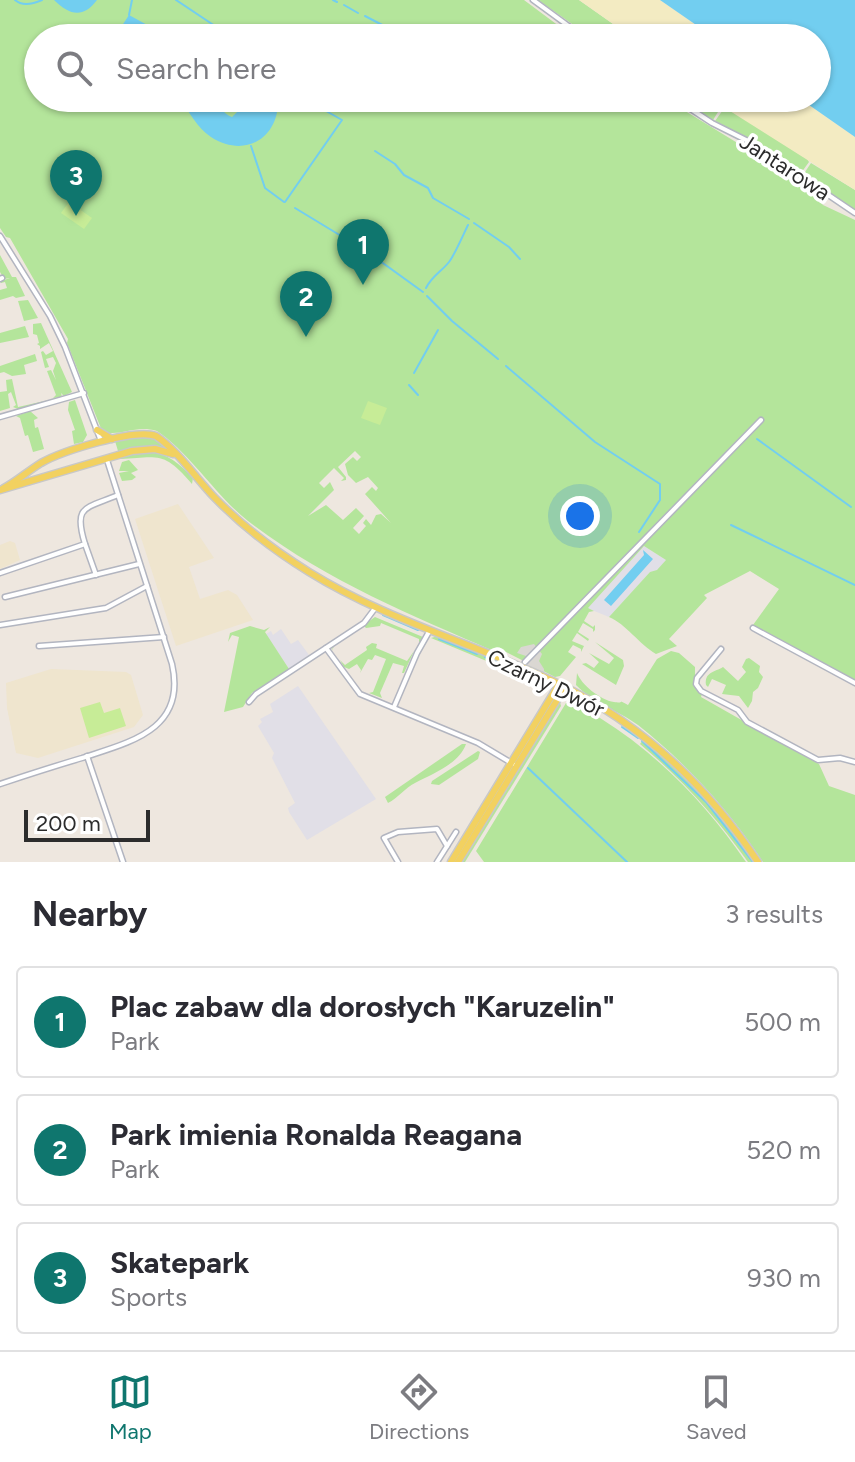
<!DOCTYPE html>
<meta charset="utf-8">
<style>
:root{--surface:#fff;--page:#f7f7f7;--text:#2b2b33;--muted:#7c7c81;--line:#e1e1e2;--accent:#0f766e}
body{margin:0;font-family:Figtree,sans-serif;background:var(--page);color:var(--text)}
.scale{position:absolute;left:24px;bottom:20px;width:126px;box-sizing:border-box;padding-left:8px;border:4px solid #2c2c2c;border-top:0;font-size:22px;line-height:28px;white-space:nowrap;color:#2c2c2c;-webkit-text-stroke:6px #fff;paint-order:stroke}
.you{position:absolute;left:580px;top:516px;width:28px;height:28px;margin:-20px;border:6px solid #fff;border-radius:50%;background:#1a73e8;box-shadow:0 0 0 12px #1a73e833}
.badge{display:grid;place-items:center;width:52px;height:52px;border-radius:50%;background:var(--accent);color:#fff;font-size:26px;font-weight:700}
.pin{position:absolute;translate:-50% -66px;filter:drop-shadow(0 2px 4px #0008)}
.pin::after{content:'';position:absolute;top:42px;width:28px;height:24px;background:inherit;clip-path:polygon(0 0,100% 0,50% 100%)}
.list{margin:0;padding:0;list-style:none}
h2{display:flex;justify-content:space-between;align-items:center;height:104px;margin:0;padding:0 32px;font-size:34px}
h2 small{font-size:26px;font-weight:400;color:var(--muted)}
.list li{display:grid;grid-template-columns:52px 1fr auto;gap:24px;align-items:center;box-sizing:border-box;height:112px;margin:0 16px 16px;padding:0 16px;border:2px solid var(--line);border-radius:8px}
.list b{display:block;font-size:30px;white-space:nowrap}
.list p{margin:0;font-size:26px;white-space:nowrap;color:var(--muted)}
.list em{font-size:26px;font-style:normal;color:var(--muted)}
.icon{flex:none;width:44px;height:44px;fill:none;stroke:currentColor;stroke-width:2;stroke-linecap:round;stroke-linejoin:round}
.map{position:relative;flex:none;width:855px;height:862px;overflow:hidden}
.search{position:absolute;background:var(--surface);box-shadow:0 2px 6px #0004;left:24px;right:24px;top:24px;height:88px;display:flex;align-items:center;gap:20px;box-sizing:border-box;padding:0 28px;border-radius:44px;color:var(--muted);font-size:30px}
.sheet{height:488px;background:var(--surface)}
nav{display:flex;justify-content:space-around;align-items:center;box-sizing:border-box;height:112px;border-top:2px solid var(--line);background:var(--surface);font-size:22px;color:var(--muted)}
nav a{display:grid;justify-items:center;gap:4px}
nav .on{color:var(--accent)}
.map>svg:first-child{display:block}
.industrial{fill:#e1dfe7}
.education{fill:#efe5ce}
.green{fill:#b4e59b;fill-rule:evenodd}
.sand{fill:#f3ebc2}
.pitch{fill:#c7ec97}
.plaza{fill:#dad7d2}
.water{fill:#72cef0}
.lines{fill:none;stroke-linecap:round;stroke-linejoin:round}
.stream{stroke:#72cef0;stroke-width:2}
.minor-casing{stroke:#b2b5c0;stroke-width:7}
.major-casing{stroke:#c8c8c8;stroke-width:9}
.minor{stroke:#fff;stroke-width:4}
.major{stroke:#f2d160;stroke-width:6}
.labels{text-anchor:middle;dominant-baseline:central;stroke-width:7;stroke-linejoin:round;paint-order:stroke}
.street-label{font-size:22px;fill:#2c2c2c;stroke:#fff}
</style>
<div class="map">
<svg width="855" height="862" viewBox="0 0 855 862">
<rect width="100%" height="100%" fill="#eee7df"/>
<!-- industrial -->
<g class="industrial">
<polygon points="644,546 666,560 657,571 650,572 609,617 587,608"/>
<polygon points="281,629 291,644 298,640 309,655 289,669 266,634 271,631 273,635"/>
<polygon points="298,686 376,799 307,840 289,812 288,808 295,803 272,758 274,753 258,726 262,722 260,719 273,712 270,704"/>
</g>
<!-- education -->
<g class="education">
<polygon points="178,504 214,558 189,567 200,599 228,590 237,595 253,620 176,646 135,519"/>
<polygon points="10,541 15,543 20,560 0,569 0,545"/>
<polygon points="51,669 126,672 131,675 143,715 134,727 38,758 16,753 7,708 6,683"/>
</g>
<!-- green -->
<g class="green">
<path d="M0,0H524L575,38H38V98H664L798,180L823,205L855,220V681L753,625L779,589L750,571L704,595L707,598L669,639L677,646L656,654C639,644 626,624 609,617L650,572L657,570L666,560L644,546L588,608L594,611L589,612L584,621L593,627L595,625V630L593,632V629L583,623L578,632L589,639L588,641L577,633L572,641L584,646L581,652V649L573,645L568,652L576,657L560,676L555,677L506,652H496C408,614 325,580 248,521C216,496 190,453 157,431C134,424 119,438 102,431L67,343L68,339L10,238L6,237L0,228ZM355,451L361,457L357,461L353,457L345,464L348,475L356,483L368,477L378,488L376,491L372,487L365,494L391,523L381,514L376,515L371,525L366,519L363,523L366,526L359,534L353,528L364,516L356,508L343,520L326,505L308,516L334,490L330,482L324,488L319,483L334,468L344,478L341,481L346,480V477L338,467Z"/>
<polygon points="538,0 579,0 633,38 592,38"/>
<polygon points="678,98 714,98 723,104 713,120"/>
<polygon points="725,107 807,159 809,162 801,173 751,140 715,121"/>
<polygon points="811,163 855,190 855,210 803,175"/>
<polygon points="0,255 12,277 16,277 25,296 16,298 13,296 0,300 0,290 7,288 5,282 1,283 1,281 10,278 4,279 0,272"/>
<polygon points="28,300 38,318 24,321 18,301"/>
<polygon points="41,323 72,392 64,396 61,393 62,397 53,398 56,395 47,371 51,370 56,380 53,371 56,363 53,357 46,359 49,367 45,368 41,352 43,351 46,355 53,351 49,343 40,349 40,346 37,344 39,343 37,335 33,334 33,324"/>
<polygon points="25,326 29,337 0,343 0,333"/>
<polygon points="35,354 37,361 24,365 26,374 12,376 4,372 0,373 0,366"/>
<polygon points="12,379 18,407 49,400 18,409 13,407 16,405 11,392 8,394 10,408 0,411 0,392 7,391 6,380"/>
<polygon points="75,400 87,435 83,442 74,444 72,431 75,430 68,410 69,402"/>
<polygon points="30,411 38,418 34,420 35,428 38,427 44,449 33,452 28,435 25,436 20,418 16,416"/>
<polygon points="135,436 152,438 166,448 149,446 118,451 115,441"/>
<path d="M149,451C168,454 179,463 193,478L192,484C164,451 159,457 120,459L126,455Z"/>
<polygon points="129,460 138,470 131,473 136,477 132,480 122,481 119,473 129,471 119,471 122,462"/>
<polygon points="375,617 423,637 419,643 419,639 381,623 380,626 366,628 364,626 334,646 332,651 333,646"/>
<polygon points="250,626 264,630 270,627 265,632 289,669 252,693 243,707 224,712 239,637 232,635 228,642 230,633"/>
<polygon points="438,636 502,662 514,670 513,672 431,638"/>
<polygon points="595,642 623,660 624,666 616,685 582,664 586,663 594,668 599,662 589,653 609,664 614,658"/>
<polygon points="372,643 377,644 376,648 407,661 414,651 404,673 402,673 404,666 393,663 380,693 382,698 369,693 373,692 386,659 375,655 372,660 368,659 360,673 361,670 357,664 349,669 344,667 340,660 345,665 367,650 366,647"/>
<path d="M671,651L679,653L695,667V685L702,694L701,697L819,764L829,786L855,795V862H763C729,810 687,764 638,725C619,711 592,702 576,685L577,673C581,684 600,700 614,702C628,704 615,698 628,705L657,659Z"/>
<path d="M749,658L760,666L759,672L763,677L758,688L753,692L752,701L748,708L739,696L722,694L726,685L712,679L708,687L706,685C704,672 715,672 723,667L738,681L746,672L742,667L746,659Z"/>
<polygon points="560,702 561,706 465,862 461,862"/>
<path d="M566,703C578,703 589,712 600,718C658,754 707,805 746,862H484L476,851Z"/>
<path d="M643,740C686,776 722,816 754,862H748C716,817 682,779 640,744Z"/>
<path d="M462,744H466C459,764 432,774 415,783C405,788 398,798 388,803L385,797Z"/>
<polygon points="478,751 480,752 478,759 439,785 431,784 432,781"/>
</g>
<!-- sand -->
<g class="sand">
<polygon points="579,0 660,0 715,38 633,38"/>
<polygon points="714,98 799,98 855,137 855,190 722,106"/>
</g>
<!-- pitch -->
<g class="pitch">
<polygon points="69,202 92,218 84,229 61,213"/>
<polygon points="368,401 387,408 380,425 361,418"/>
<polygon points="100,702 104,713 120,708 126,726 89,738 80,708"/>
</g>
<!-- plaza -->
<polygon class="plaza" points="534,644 542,654 539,661 544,669 544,673 525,665 524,659 526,656 517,653 521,647"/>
<!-- water -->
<g class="water">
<path d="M54,0H97C83,19 69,15 54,0Z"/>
<polygon points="660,0 855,0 855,137 799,98 817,98 817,38 715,38"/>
<polygon points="129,15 171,38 114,38"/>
<path d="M179,98H218C218,107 224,114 232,117L238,111L233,98H278C280,138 245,159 211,137C197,128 189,111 179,98Z"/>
<polygon points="643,550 653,559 611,606 604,600 644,555"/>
</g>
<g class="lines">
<!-- stream -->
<g class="stream">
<path d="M15,0C23,7 33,4 42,0"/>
<polyline points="176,0 218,28 227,38"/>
<polyline points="333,0 337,2"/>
<polyline points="344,5 358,13"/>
<polyline points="129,15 132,0"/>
<polyline points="365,16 392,30 396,38"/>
<polyline points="349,110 358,98"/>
<polyline points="251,146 265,188 284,202"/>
<polyline points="375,151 395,164 404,175 428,188 433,198 469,219"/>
<polyline points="285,202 342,120 312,103 309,98"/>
<polyline points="295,208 356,245"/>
<polyline points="474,223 509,247 520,259"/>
<polyline points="362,248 423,292"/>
<path d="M426,288C432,276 441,272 449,262C454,256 464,233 468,225"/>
<polyline points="427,296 452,321 498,359"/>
<polyline points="506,366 595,442 660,484 660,500 639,532"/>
<polyline points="414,373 438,330"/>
<polyline points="409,385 418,395"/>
<polyline points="757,439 851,507"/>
<polyline points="731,525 855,585"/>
<polyline points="383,615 418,630"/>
<polyline points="439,639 477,654"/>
<polyline points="485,657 513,670"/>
<polyline points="622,727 638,738"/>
<polyline points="642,741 706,802 753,862"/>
<polyline points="528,768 627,862"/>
</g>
<defs>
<g id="minor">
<polyline points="533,0 585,38"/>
<polyline points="674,98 712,123 750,142 855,213"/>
<polyline points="0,236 50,316 65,347 101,441"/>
<polyline points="0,279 2,278"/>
<polyline points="0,417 84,393"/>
<polyline points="85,544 96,575"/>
<path d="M0,573L85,544C73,505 85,509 118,495"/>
<polyline points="5,597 139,564"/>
<polyline points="0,625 106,608 147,586"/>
<polyline points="753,628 855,683"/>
<polyline points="39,646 164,637"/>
<polyline points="326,648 360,694 478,743 513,764"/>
<polyline points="721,649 697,678 696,684 701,691 738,710 747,722 818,760 840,758 855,762"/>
<polyline points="525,662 761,420"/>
<polyline points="249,702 256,694 364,623 376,607"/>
<polyline points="394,707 417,653 430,630"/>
<polyline points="87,756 123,862"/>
<path d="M0,784C27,775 55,766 82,758C130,742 187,730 172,664L107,460"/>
<polyline points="398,862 384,838 398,832 437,829 447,846"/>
<polyline points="437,862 456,832"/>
</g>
<g id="major">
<polyline points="97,430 112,439"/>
<path d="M4,488C17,481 28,471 41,463C62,451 135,428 156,436C177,450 196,478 214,497C242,526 275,551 309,572C386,620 476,644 557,683C641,723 707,786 758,862"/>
<polyline points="0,490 132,451 155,449 173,454"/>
<polyline points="451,862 559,684"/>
<polyline points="458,862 565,687"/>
</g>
</defs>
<!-- minor casing -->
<use href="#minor" class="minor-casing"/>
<!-- major casing -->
<use href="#major" class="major-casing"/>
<!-- minor -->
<use href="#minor" class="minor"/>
<!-- major -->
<use href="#major" class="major"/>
</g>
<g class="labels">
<!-- street labels -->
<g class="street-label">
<text transform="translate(785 167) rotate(33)">Jantarowa</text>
<text transform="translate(546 683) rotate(26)">Czarny Dwór</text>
</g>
</g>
</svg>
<div class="scale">200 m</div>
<div class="you"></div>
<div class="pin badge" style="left:363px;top:285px">1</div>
<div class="pin badge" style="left:306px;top:337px">2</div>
<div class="pin badge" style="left:76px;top:216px">3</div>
<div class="search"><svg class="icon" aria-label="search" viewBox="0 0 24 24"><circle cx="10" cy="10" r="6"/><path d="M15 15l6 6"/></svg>Search here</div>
</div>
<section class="sheet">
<h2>Nearby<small>3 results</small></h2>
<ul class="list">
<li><span class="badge">1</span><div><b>Plac zabaw dla dorosłych &quot;Karuzelin&quot;</b><p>Park</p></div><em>500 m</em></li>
<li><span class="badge">2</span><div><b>Park imienia Ronalda Reagana</b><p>Park</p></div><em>520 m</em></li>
<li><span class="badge">3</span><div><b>Skatepark</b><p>Sports</p></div><em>930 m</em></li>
</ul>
</section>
<nav>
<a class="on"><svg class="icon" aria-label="map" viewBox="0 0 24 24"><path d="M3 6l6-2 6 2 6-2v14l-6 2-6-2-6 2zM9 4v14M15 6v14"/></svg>Map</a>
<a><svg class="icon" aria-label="directions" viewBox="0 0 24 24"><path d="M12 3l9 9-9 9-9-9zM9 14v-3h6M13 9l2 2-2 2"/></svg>Directions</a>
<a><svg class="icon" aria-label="saved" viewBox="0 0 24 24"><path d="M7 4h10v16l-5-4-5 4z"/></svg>Saved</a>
</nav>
